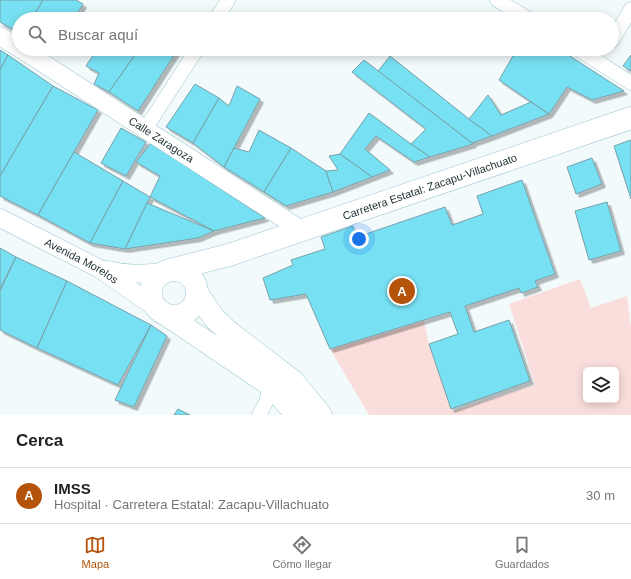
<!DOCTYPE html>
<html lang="es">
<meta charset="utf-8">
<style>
:root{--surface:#fff;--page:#f2f2f2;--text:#222;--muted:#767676;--line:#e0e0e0;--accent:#b45309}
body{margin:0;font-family:Arial,sans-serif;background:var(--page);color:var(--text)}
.controls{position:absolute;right:12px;bottom:12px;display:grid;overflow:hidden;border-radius:6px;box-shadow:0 2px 10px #0003}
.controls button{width:36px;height:36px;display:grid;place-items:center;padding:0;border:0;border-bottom:1px solid var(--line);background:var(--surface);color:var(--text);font:20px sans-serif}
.you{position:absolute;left:359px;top:239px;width:14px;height:14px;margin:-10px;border:3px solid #fff;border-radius:50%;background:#1a73e8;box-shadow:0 0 0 6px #1a73e833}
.badge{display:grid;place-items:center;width:26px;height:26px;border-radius:50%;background:var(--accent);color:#fff;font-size:13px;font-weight:700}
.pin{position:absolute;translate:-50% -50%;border:2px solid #fff;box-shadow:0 1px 4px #0006}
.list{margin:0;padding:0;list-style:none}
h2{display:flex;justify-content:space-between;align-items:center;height:52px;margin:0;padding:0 16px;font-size:17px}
h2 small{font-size:13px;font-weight:400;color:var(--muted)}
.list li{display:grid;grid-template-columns:26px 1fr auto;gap:12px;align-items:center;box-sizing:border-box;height:56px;padding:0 16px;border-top:1px solid var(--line)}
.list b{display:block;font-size:15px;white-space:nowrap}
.list p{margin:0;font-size:13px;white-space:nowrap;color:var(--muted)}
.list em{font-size:13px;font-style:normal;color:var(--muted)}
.icon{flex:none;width:22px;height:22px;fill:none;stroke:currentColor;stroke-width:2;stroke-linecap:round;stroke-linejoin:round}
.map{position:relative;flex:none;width:631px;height:415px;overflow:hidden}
.search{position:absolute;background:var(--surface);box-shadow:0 2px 10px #0003;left:12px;right:12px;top:12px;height:44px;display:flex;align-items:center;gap:10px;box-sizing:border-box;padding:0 14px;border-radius:22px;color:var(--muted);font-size:15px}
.sheet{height:108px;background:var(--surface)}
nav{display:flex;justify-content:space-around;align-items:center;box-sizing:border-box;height:56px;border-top:1px solid var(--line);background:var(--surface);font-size:11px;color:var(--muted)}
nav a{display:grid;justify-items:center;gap:2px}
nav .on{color:var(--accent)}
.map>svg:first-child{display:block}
.green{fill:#fadedb;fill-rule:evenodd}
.building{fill:#77e0f2;stroke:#77a0a8;filter:url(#shadow)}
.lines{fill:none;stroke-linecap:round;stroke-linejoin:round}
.minor-casing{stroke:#9fc9d1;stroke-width:15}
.tertiary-casing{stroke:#9fc9d1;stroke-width:19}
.primary-casing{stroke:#9fc9d1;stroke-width:23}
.minor{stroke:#fff;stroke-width:14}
.tertiary{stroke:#fff;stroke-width:18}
.primary{stroke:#fff;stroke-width:22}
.labels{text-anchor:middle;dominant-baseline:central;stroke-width:4;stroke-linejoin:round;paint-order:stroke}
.street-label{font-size:11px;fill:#213235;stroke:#fff}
</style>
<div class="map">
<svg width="631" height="415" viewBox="0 0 631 415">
<defs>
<filter id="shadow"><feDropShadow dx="3.5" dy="3.5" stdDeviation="0" flood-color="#0004"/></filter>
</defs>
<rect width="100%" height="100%" fill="#f2fafc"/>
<!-- green -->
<path class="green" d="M580,279L591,308L627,296L631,327V415H369L330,349L424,321L429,344L451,409L454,411L535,385L509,304ZM586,370H616V400H586Z"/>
<!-- building -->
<g class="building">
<polygon points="0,0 43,0 32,19 19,19 19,33 0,22"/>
<polygon points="43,0 76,0 83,4 74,19 32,19"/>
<polygon points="97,49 139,49 109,92 94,84 99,73 86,66"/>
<polygon points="139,49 178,49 138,111 109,92"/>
<polygon points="517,49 559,49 624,91 592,100 567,87 549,114 499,80"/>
<polygon points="0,50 8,55 0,70"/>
<polygon points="8,55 53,86 0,176 0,70"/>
<polygon points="631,55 631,71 623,66"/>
<polygon points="390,56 469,119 492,136 472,143 378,71"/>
<polygon points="364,60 472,143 473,144 430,157 411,144 426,129 352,72"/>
<polygon points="195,84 219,98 193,143 166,127"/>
<polygon points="53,86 98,110 38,215 0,196 0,176"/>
<polygon points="237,86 260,99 224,167 193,143 219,98 229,106"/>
<polygon points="488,95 501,115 531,102 549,114 492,136 469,119"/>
<polygon points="369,113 411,144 430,157 414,162 376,136 365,149 390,170 372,177 340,154"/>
<polygon points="121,128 146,142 126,176 101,163"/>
<polygon points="259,130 291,148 264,192 224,167 234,148 249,152"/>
<polygon points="631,140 631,199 614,146"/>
<polygon points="151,143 265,218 214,231 150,197 160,176 136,162"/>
<polygon points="291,148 326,171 333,192 286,206 264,192"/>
<polygon points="74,152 123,181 90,243 38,215"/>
<polygon points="340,154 372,177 333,192 326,171 338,170 329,156"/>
<polygon points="592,158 602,184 576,194 567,167"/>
<polygon points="522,180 555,274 535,281 538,287 521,293 519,288 465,306 474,332 509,320 530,381 451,409 429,344 458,334 450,312 330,349 306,294 270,300 263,278 293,265 291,260 325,249 321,237 353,226 357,237 445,207 452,225 483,214 477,196"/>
<polygon points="123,181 150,197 125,249 90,243"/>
<polygon points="607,202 621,251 589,260 575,211"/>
<polygon points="147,203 214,231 198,238 125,249"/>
<polygon points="0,248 16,257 0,289"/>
<polygon points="16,257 67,281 37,348 0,330 0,291"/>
<polygon points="67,281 151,325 118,385 37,348"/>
<polygon points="151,325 167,336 134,407 115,400"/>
<polygon points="178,409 190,415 174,415"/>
</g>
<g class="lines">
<defs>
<g id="minor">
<polyline points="497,0 529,19"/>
<polyline points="216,19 228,0"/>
<polyline points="612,41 631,9"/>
<polyline points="578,49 631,83"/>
<polyline points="146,128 197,49"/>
<polyline points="259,415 266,402 270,385"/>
</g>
<g id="tertiary">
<polyline points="0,36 19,48"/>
<path id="s1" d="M21,49L303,231"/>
<path id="s2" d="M0,218L100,269L159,310"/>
<path d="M107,270C127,275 144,274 164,272"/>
</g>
<g id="primary">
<path id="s3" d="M170,270L229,255L631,118"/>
<circle cx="174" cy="293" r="23"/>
<polyline points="197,293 214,318 229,332 293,381 321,415"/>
<polyline points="165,314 270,385 297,415"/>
</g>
</defs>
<!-- minor casing -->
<use href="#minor" class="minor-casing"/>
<!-- tertiary casing -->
<use href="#tertiary" class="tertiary-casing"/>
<!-- primary casing -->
<use href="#primary" class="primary-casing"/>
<!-- minor -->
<use href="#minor" class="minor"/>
<!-- tertiary -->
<use href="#tertiary" class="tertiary"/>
<!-- primary -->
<use href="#primary" class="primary"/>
</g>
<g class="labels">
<!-- street labels -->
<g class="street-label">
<text stroke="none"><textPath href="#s1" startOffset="167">Calle Zaragoza</textPath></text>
<text stroke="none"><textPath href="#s3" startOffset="273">Carretera Estatal: Zacapu-Villachuato</textPath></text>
<text stroke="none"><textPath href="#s2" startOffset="92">Avenida Morelos</textPath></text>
</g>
</g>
</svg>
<div class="controls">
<button><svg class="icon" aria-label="layers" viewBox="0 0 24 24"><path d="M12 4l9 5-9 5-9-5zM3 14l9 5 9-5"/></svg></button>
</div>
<div class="you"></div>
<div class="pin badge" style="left:402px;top:291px">A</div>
<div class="search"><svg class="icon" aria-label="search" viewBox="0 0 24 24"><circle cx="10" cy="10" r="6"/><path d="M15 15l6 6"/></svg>Buscar aquí</div>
</div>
<section class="sheet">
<h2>Cerca<small></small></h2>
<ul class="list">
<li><span class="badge">A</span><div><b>IMSS</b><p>Hospital · Carretera Estatal: Zacapu-Villachuato</p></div><em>30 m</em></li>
</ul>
</section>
<nav>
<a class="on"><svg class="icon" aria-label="map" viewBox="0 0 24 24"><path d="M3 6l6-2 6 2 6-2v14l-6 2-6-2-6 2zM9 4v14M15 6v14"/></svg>Mapa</a>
<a><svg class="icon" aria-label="directions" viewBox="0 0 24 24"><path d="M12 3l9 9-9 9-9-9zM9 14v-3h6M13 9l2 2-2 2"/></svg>Cómo llegar</a>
<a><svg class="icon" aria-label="saved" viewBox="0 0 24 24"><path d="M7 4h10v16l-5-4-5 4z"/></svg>Guardados</a>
</nav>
